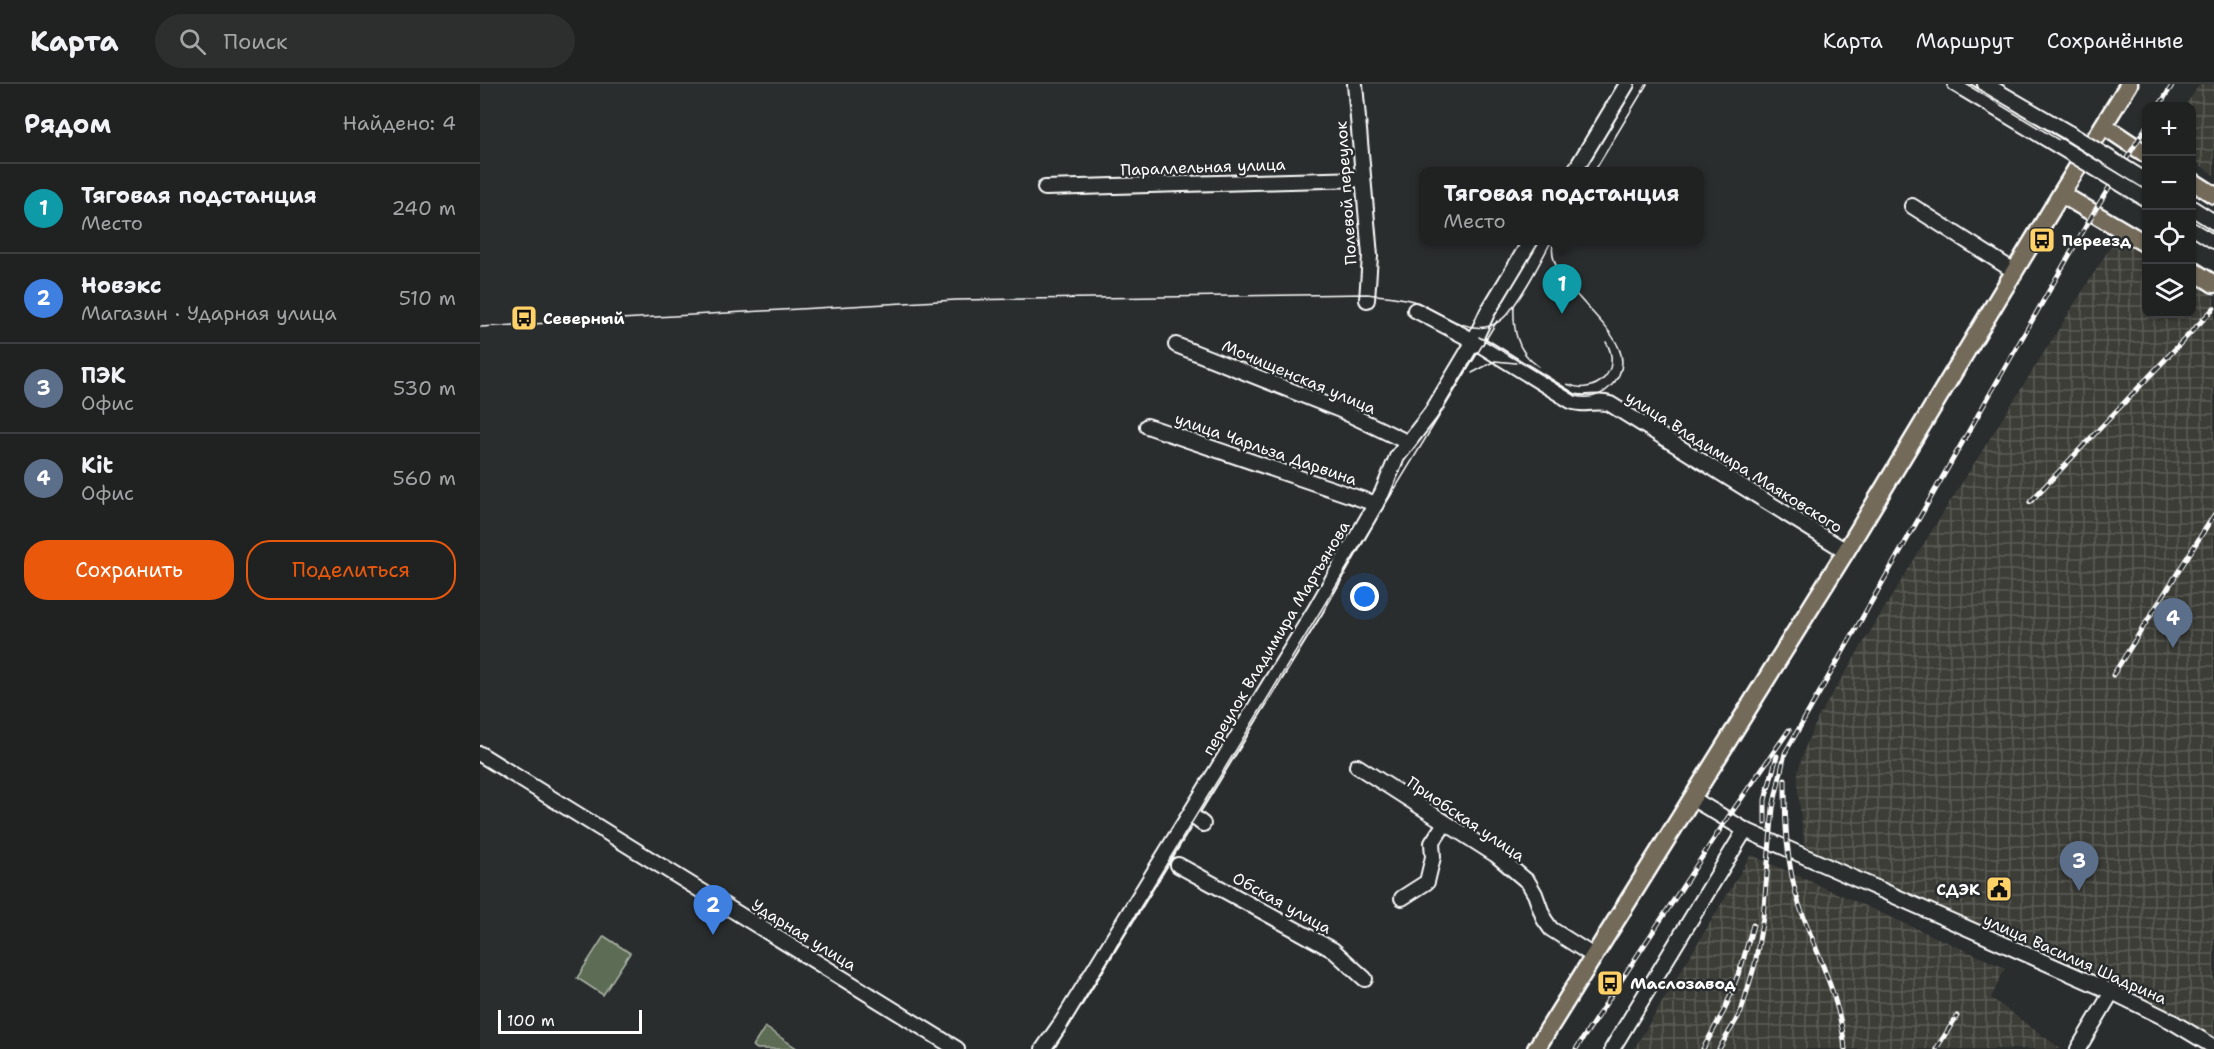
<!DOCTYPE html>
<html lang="ru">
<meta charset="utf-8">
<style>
:root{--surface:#202222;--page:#2d2f2f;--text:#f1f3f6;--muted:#a2a4a5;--line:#3d3f40;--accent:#ea580c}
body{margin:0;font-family:"Shantell Sans",sans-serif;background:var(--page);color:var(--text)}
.controls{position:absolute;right:18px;top:18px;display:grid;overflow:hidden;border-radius:12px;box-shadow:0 2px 4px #0004}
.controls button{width:54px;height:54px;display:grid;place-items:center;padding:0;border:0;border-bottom:2px solid var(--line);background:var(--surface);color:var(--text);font:30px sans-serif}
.scale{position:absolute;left:18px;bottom:15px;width:144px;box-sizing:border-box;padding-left:6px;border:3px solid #fff;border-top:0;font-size:16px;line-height:21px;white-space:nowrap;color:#fff;-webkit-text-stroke:4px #2a2d2e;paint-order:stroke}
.you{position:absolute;left:885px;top:513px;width:21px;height:21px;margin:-15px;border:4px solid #fff;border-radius:50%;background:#1a73e8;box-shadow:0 0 0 9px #1a73e833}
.badge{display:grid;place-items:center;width:39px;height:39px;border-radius:50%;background:var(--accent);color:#fff;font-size:20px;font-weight:700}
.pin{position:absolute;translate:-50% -50px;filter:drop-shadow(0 2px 3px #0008)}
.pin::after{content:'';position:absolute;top:32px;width:21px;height:18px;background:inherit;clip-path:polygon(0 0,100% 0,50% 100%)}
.popup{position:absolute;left:939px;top:83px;width:285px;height:78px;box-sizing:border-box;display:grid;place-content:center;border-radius:12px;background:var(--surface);filter:drop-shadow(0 2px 4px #0005);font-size:20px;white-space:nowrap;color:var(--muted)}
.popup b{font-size:22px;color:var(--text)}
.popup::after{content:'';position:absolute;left:50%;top:100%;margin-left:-12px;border:12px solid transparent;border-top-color:var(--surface)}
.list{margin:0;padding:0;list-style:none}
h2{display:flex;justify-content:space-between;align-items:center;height:78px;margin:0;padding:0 24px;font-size:26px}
h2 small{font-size:20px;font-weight:400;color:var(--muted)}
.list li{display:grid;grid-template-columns:39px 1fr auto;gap:18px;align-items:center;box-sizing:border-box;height:90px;padding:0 24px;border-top:2px solid var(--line)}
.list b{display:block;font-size:22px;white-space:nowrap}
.list p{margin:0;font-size:20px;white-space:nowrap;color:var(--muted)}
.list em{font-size:20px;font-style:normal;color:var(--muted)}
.actions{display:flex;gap:12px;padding:18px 24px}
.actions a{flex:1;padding:14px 0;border:2px solid var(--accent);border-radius:24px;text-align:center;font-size:21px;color:var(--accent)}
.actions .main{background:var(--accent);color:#fff}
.icon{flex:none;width:33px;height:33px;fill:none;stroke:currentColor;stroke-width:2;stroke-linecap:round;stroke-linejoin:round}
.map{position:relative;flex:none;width:1734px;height:965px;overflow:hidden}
header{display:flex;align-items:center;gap:36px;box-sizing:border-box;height:84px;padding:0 30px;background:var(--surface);border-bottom:2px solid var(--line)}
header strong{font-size:28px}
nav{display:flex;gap:33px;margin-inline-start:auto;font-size:21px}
.search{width:420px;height:54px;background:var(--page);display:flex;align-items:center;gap:15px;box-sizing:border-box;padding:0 21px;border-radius:33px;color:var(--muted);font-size:22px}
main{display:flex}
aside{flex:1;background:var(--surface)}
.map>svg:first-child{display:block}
.industrial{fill:url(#industrial-grid)}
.park{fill:#5d6c54;stroke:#aeb6aa;stroke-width:1.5}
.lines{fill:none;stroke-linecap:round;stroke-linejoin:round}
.minor-casing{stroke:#fff;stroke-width:18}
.major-casing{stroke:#fff;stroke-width:21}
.minor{stroke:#2a2d2e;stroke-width:14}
.major{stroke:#736b5a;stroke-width:16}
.tram{stroke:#fff;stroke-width:1.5}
.rail-casing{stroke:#fff;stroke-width:5}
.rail{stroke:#2a2d2e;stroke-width:3;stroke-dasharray:9;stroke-linecap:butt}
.minor-bridge-casing{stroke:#fff;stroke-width:18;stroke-linecap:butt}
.minor-bridge{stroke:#2a2d2e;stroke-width:14}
.labels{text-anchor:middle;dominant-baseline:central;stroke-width:5;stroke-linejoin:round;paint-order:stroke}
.street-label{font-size:16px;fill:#fff;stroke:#2a2d2e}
.poi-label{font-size:16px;font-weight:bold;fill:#fff;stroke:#2a2d2e;text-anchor:start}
</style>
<header>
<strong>Карта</strong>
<div class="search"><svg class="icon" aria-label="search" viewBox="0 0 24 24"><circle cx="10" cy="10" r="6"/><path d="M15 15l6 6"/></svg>Поиск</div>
<nav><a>Карта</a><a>Маршрут</a><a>Сохранённые</a></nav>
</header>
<main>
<aside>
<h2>Рядом<small>Найдено: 4</small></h2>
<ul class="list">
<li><span class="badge" style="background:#0f9aa8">1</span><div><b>Тяговая подстанция</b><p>Место</p></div><em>240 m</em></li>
<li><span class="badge" style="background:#3f7fe0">2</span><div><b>Новэкс</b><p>Магазин · Ударная улица</p></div><em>510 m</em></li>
<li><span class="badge" style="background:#5c6f8a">3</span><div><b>ПЭК</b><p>Офис</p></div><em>530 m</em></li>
<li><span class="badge" style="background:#5c6f8a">4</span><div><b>Kit</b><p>Офис</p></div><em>560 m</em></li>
</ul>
<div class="actions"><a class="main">Сохранить</a><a>Поделиться</a></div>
</aside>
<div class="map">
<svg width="1734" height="965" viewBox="0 0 1734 965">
<defs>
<pattern id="industrial-grid" width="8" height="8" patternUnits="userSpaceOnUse" patternTransform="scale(1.5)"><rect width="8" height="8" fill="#3e3e39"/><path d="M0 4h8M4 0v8" fill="none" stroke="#5b5b57"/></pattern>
</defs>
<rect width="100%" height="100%" fill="#2a2d2e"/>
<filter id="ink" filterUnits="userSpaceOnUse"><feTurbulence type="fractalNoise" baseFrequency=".0167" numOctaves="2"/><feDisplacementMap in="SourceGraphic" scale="12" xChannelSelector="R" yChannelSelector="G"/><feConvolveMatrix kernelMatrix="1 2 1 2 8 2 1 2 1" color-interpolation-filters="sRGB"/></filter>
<g filter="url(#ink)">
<!-- industrial -->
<g class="industrial">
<polygon points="1720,0 1734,0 1734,91 1712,75 1712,22 1705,22"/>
<polygon points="1638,151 1666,168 1666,230 1712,230 1712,194 1734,213 1734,962 1639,905 1328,766 1324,755 1318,709 1318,687 1327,658 1340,630 1453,445"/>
<polygon points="1271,771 1525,884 1511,914 1581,965 1154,965"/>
</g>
<!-- park -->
<g class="park">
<polygon points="124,852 150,869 123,911 97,894"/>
<polygon points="285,943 318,965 277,965 273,962"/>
</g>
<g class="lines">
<defs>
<g id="minor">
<polyline points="875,0 890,172 887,216"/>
<polyline points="1475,0 1580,63"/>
<polyline points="1505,0 1589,49"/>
<polyline points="1094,88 1147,0"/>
<polyline points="565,104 882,95"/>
<polyline points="1432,122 1534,187"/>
<polyline points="1712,124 1734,138"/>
<polyline points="1712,143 1734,157"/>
<path d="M935,226L994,257L1091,317C1105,323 1116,315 1130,320L1366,467"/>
<polyline points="696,261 860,326 927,358"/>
<polyline points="667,342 896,420"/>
<polyline points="0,670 477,965"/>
<polyline points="877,682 1016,771 1048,798 1055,810 1064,835 1071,845 1115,873"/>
<polyline points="1213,715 1265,746 1632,908 1691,937 1734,963"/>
<polyline points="710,730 723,740"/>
<polyline points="698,781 853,866 885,895"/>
<polyline points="922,814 947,798 953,773 952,759 965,739"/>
<polyline points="563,965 582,938 835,526 902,409 917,373 951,329 994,257 1007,229 1051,156"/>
<polyline points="1132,965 1265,746"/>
<polyline points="1598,965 1632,908"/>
</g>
<g id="major">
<polyline points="1624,42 1666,70"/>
<polyline points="1712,97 1734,111"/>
<polyline points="1581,110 1666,160"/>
<polyline points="1712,186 1734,200"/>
<polyline points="1056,965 1366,467 1581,110 1649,0"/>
</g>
</defs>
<!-- minor casing -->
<use href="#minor" class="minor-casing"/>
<!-- major casing -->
<use href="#major" class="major-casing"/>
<!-- minor -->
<use href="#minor" class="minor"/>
<!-- major -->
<use href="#major" class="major"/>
<!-- tram -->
<g class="tram">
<polyline points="1486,0 1666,109"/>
<polyline points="1114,88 1167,0"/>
<polyline points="1712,137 1734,150"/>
<path d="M1034,222C1033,246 1037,268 1058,282"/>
<path d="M0,243L476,216L887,210C902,212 918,212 933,217C962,227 1000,264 1029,228C1046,207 1059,180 1072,156"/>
<path d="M999,253L1096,312C1109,315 1120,313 1130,303C1180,255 1057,206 1074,156"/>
<polyline points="992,289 1015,277 1036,279"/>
<path d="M1087,300C1116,313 1143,286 1126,258"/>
<polyline points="574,965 1017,237"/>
</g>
<defs>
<g id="rail">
<polyline points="1679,22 1693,0"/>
<polyline points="1550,418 1734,224"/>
<polyline points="1633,591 1734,431"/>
<path d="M1305,696C1305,737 1306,780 1319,820C1336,869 1360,912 1365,965"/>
<polyline points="1285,739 1285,716 1297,672"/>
<polyline points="1096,965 1247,735 1309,646"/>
<polyline points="1223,965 1245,925 1262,880 1273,841"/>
<polyline points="1239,965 1261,928 1275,880 1283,833 1293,724 1305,669 1614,128 1666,43"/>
<polyline points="1456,965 1477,932"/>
</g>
</defs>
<!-- rail casing -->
<use href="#rail" class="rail-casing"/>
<!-- rail -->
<use href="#rail" class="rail"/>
<defs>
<g id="minor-bridge">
<polyline points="1589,49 1666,97"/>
<polyline points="1580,63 1666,115"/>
</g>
</defs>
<!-- minor-bridge casing -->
<use href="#minor-bridge" class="minor-bridge-casing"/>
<!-- minor-bridge -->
<use href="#minor-bridge" class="minor-bridge"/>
</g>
</g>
<!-- icons -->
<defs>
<symbol id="bus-square" viewBox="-11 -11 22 22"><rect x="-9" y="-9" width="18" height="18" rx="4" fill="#ffd166" stroke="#2a2d2e"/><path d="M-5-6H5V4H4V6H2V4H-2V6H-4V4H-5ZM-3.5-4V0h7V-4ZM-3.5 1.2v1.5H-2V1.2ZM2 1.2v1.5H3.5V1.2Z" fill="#111"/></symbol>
<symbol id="civic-square" viewBox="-11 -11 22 22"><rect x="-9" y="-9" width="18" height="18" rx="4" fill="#ffd166" stroke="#2a2d2e"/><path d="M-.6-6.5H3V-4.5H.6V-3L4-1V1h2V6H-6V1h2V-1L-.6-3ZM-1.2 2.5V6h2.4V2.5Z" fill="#111"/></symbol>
</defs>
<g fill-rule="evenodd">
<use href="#bus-square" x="1547" y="141" width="30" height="30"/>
<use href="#bus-square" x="29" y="219" width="30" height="30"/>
<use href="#civic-square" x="1504" y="790" width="30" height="30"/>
<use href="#bus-square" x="1115" y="884" width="30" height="30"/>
</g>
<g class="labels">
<!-- street labels -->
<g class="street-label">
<text transform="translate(723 83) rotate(-2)">Параллельная улица</text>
<text transform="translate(866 109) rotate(-94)">Полевой переулок</text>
<text transform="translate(819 293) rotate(23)">Мочищенская улица</text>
<text transform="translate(786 365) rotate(19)">улица Чарльза Дарвина</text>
<text transform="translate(1254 378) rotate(32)">улица Владимира Маяковского</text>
<text transform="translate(796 554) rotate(-59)">переулок Владимира Мартьянова</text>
<text transform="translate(986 735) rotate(34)">Приобская улица</text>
<text transform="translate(802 819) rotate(29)">Обская улица</text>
<text transform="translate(324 851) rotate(32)">Ударная улица</text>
<text transform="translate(1595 875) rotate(24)">улица Василия Шадрина</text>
</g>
<!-- poi labels -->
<g class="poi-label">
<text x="1582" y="156">Переезд</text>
<text x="63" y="234">Северный</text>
<text x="1500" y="805" text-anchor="end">СДЭК</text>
<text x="1150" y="899">Маслозавод</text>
</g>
</g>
</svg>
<div class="controls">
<button>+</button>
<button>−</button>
<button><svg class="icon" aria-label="locate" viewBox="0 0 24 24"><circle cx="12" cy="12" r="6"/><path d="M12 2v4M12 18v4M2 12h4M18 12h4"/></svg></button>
<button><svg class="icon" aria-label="layers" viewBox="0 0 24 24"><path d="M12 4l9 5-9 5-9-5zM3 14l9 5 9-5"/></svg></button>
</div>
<div class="scale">100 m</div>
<div class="you"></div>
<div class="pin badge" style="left:1082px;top:230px;background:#0f9aa8">1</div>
<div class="popup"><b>Тяговая подстанция</b>Место</div>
<div class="pin badge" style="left:233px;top:851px;background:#3f7fe0">2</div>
<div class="pin badge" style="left:1599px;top:807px;background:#5c6f8a">3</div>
<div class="pin badge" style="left:1693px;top:564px;background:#5c6f8a">4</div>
</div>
</main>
